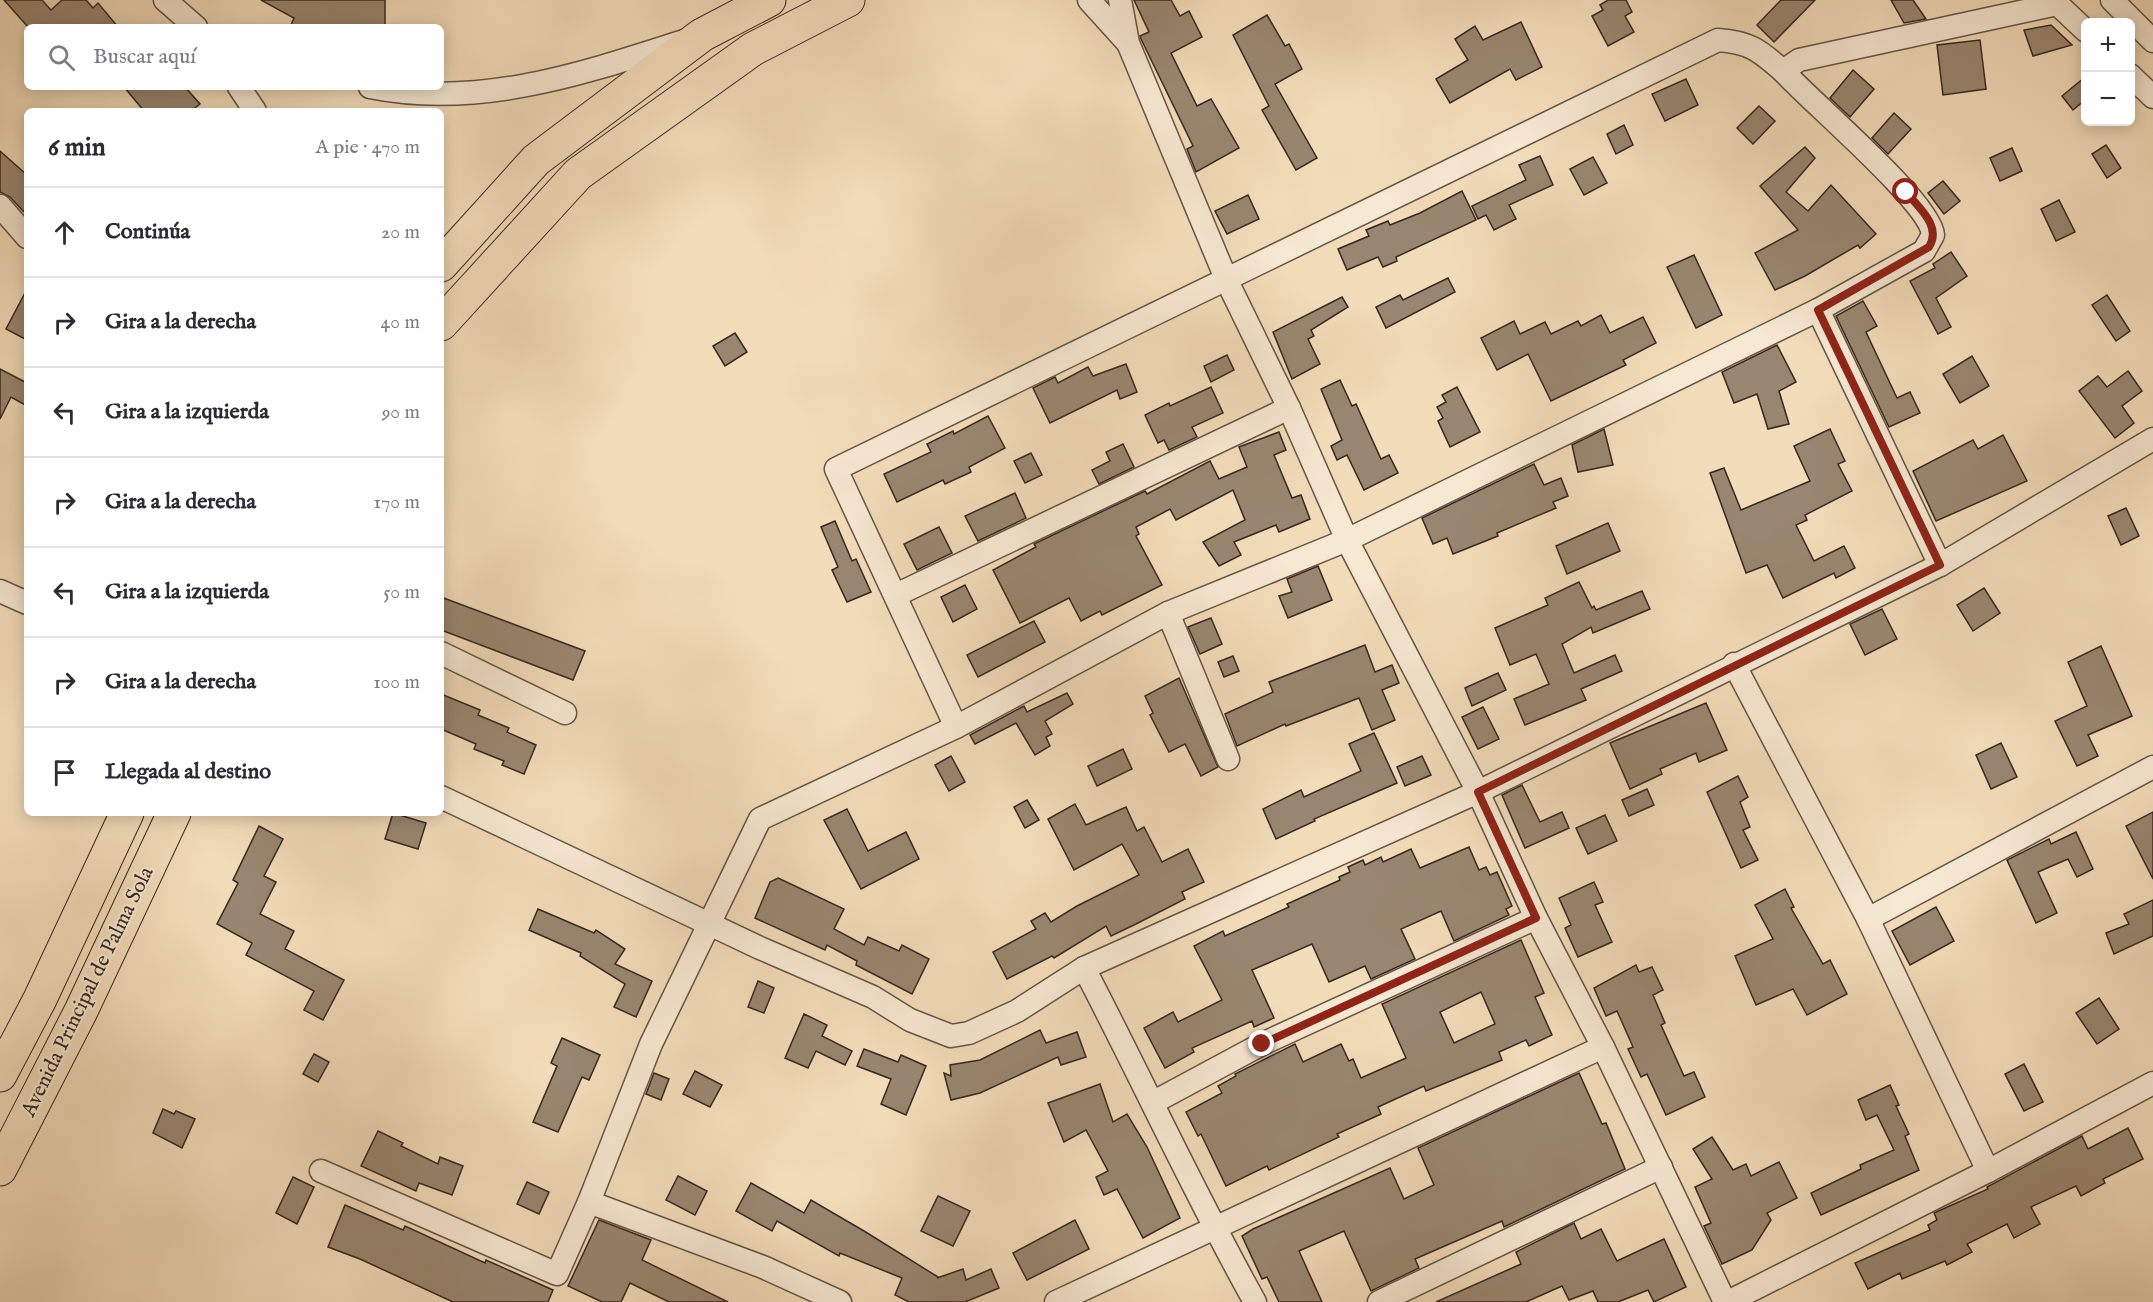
<!DOCTYPE html>
<html lang="es">
<meta charset="utf-8">
<style>
:root{--surface:#fff;--page:#f2f2f3;--text:#2b2b33;--muted:#7c7c81;--line:#e1e1e2}
body{margin:0;font-family:"IM FELL English",serif;background:var(--page);color:var(--text)}
.controls{position:absolute;right:18px;top:18px;display:grid;overflow:hidden;border-radius:9px;box-shadow:0 3px 15px #0003}
.controls button{width:54px;height:54px;display:grid;place-items:center;padding:0;border:0;border-bottom:2px solid var(--line);background:var(--surface);color:var(--text);font:30px sans-serif}
.stop{position:absolute;width:18px;height:18px;margin:-14px;border:4px solid #8f2418;border-radius:50%;background:#fff}
.stop.end{background:#8f2418;border-color:#fff;box-shadow:0 2px 6px #0008}
.list{margin:0;padding:0;list-style:none}
h2{display:flex;justify-content:space-between;align-items:center;height:78px;margin:0;padding:0 24px;font-size:26px}
h2 small{font-size:20px;font-weight:400;color:var(--muted)}
.list li{display:grid;grid-template-columns:39px 1fr auto;gap:18px;align-items:center;box-sizing:border-box;height:90px;padding:0 24px;border-top:2px solid var(--line)}
.list b{display:block;font-size:22px;white-space:nowrap}
.list em{font-size:20px;font-style:normal;color:var(--muted)}
.icon{flex:none;width:33px;height:33px;fill:none;stroke:currentColor;stroke-width:2;stroke-linecap:round;stroke-linejoin:round}
.map{position:relative;flex:none;width:2153px;height:1302px;overflow:hidden}
.search{position:absolute;background:var(--surface);box-shadow:0 3px 15px #0003;left:24px;top:24px;width:420px;height:66px;display:flex;align-items:center;gap:15px;box-sizing:border-box;padding:0 21px;border-radius:9px;color:var(--muted);font-size:22px}
.panel{position:absolute;background:var(--surface);box-shadow:0 3px 15px #0003;left:24px;top:108px;width:420px;height:708px;border-radius:9px}
.map>svg:first-child{display:block}
.building{fill:#998670;stroke:#372820;stroke-width:1.5;fill-rule:evenodd}
.lines{fill:none;stroke-linecap:round;stroke-linejoin:round}
.minor-casing{stroke:#665546;stroke-width:25}
.highway-casing{stroke:#372820;stroke-width:35}
.minor{stroke:#f7e8d2;stroke-width:22}
.highway{stroke:#f3dcba;stroke-width:33}
.route{stroke:#8f2418;stroke-width:8}
.labels{text-anchor:middle;dominant-baseline:central;stroke-width:4.5;stroke-linejoin:round;paint-order:stroke}
.street-label{font-size:21px;fill:#372820;stroke:#f7e8d2}
</style>
<div class="map">
<svg width="2153" height="1302" viewBox="0 0 2153 1302">
<rect width="100%" height="100%" fill="#f3dcba"/>
<filter id="stains"><feTurbulence type="fractalNoise" baseFrequency=".00333" numOctaves="4"/><feColorMatrix values="0 0 0 0 .2 0 0 0 0 .09 0 0 0 0 .02 0 0 0 .5 -.17"/></filter>
<radialGradient id="worn" r=".72"><stop offset=".6" stop-color="#630" stop-opacity="0"/><stop offset="1" stop-color="#630" stop-opacity=".3"/></radialGradient>
<!-- building -->
<g class="building">
<polygon points="4,0 42,0 51,10 62,0 86,0 93,8 98,3 118,27 28,27"/>
<polygon points="261,0 385,0 385,27 290,27 294,18"/>
<polygon points="1134,0 1171,0 1180,16 1189,11 1202,37 1171,53 1197,106 1211,99 1239,148 1196,172 1187,149 1193,146 1141,39 1140,36 1149,32"/>
<polygon points="1608,0 1626,0 1632,12 1625,16 1634,32 1608,46 1592,16 1603,10 1600,5"/>
<polygon points="1781,0 1815,0 1774,42 1757,25"/>
<polygon points="1891,0 1913,0 1926,19 1904,23"/>
<polygon points="1267,15 1285,46 1289,44 1302,69 1275,84 1317,158 1296,170 1262,110 1269,106 1233,35"/>
<polygon points="1521,22 1542,67 1516,80 1510,69 1450,103 1436,79 1468,60 1455,39 1475,26 1483,40"/>
<polygon points="2051,25 2072,45 2033,56 2024,30"/>
<polygon points="1980,40 1986,89 1943,95 1937,45"/>
<polygon points="1853,70 1874,89 1850,117 1830,98"/>
<polygon points="2085,77 2085,100 2073,110 2062,96"/>
<polygon points="1686,79 1698,105 1665,121 1652,94"/>
<polygon points="124,87 185,87 200,104 191,111 144,111"/>
<polygon points="1759,106 1775,121 1753,144 1737,128"/>
<polygon points="1894,113 1911,129 1888,154 1872,138"/>
<polygon points="1624,125 1633,145 1616,154 1607,134"/>
<polygon points="2106,145 2121,168 2107,178 2092,154"/>
<polygon points="1805,147 1815,158 1786,192 1808,211 1831,185 1876,234 1860,248 1858,245 1805,276 1775,290 1755,253 1798,230 1760,186"/>
<polygon points="2012,148 2022,171 2000,181 1990,158"/>
<polygon points="0,151 27,175 27,215 10,197 0,192"/>
<polygon points="1540,156 1553,185 1509,205 1516,219 1494,230 1486,215 1478,219 1472,206 1526,180 1519,165"/>
<polygon points="1593,157 1607,183 1584,195 1570,169"/>
<polygon points="1943,181 1960,201 1944,214 1928,193"/>
<polygon points="1462,191 1476,220 1396,257 1397,261 1383,267 1378,257 1347,270 1338,249 1369,236 1366,230 1388,221 1390,225 1420,213"/>
<polygon points="1248,195 1259,219 1227,234 1215,211"/>
<polygon points="2059,200 2075,232 2056,241 2041,209"/>
<polygon points="1951,252 1967,276 1936,298 1951,327 1938,334 1910,281 1935,268 1933,264"/>
<polygon points="1694,255 1722,315 1696,328 1667,267"/>
<polygon points="1448,278 1455,292 1386,328 1376,307 1400,295 1403,300"/>
<polygon points="27,289 27,340 6,329"/>
<polygon points="2107,295 2130,331 2116,341 2092,305"/>
<polygon points="1342,297 1348,307 1311,330 1314,336 1308,339 1320,364 1292,379 1273,332"/>
<polygon points="1863,301 1877,326 1866,332 1897,398 1910,392 1920,413 1889,427 1836,316"/>
<polygon points="1601,315 1610,333 1643,317 1656,343 1623,360 1626,365 1551,401 1528,354 1497,370 1481,338 1514,321 1520,334 1545,322 1551,334 1578,321 1581,326"/>
<polygon points="735,333 747,352 725,366 713,346"/>
<polygon points="1777,345 1796,382 1779,391 1789,424 1768,429 1757,394 1734,403 1722,372"/>
<polygon points="1227,355 1234,370 1211,382 1204,366"/>
<polygon points="1972,356 1989,386 1960,403 1943,374"/>
<polygon points="1126,364 1137,392 1120,399 1117,390 1050,423 1033,388 1055,377 1058,383 1088,367 1093,376"/>
<polygon points="0,369 27,383 27,406 11,397 0,419"/>
<polygon points="2128,371 2142,391 2122,406 2134,423 2115,438 2079,391 2098,376 2107,387"/>
<polygon points="1340,380 1352,406 1356,404 1381,459 1389,455 1398,473 1364,490 1347,455 1337,460 1331,446 1342,440 1321,389"/>
<polygon points="1211,387 1223,413 1192,427 1197,437 1169,450 1164,440 1158,443 1145,415 1169,403 1170,406"/>
<polygon points="1457,387 1480,432 1450,447 1438,421 1443,418 1437,407 1446,402 1442,395"/>
<polygon points="988,416 1005,448 969,467 971,472 945,484 943,480 897,502 884,474 931,452 927,444 953,431 954,434"/>
<polygon points="1604,429 1613,465 1578,472 1572,445"/>
<polygon points="1830,429 1845,461 1838,464 1852,491 1805,515 1807,520 1796,525 1814,561 1844,546 1855,568 1836,578 1834,573 1783,598 1767,565 1746,573 1710,473 1724,468 1741,510 1810,481 1794,446"/>
<polygon points="1279,432 1286,450 1274,455 1292,498 1301,495 1310,519 1279,532 1276,525 1234,542 1241,555 1219,566 1203,542 1245,520 1233,490 1176,520 1170,509 1136,527 1139,534 1136,536 1162,585 1102,615 1100,611 1081,621 1069,598 1020,623 993,570 1036,547 1034,544 1145,491 1147,494 1210,461 1219,479 1247,467 1239,447"/>
<polygon points="2003,435 2027,481 1936,521 1913,471 1973,440 1978,449"/>
<polygon points="1123,444 1134,467 1099,484 1092,470 1110,461 1106,452"/>
<polygon points="1031,453 1042,475 1025,483 1014,461"/>
<polygon points="1534,464 1544,485 1561,478 1568,496 1553,502 1556,508 1497,533 1498,536 1453,554 1447,538 1433,544 1422,518"/>
<polygon points="1015,493 1026,518 978,541 965,516"/>
<polygon points="2126,508 2139,536 2121,545 2108,516"/>
<polygon points="835,521 852,561 856,559 871,592 847,602 832,570 838,567 821,527"/>
<polygon points="1608,523 1620,551 1567,574 1556,546"/>
<polygon points="939,527 952,553 917,570 904,544"/>
<polygon points="1318,566 1332,600 1288,618 1279,596 1292,592 1287,579"/>
<polygon points="1579,582 1592,608 1594,606 1596,610 1642,591 1650,609 1593,633 1591,627 1562,644 1574,673 1615,655 1622,671 1581,689 1586,700 1525,725 1514,699 1549,684 1536,654 1510,665 1495,628 1548,605 1545,598"/>
<polygon points="965,585 977,609 953,622 941,597"/>
<polygon points="1984,588 2000,613 1973,631 1957,605"/>
<polygon points="441,597 585,651 573,680 441,630"/>
<polygon points="1882,609 1897,639 1865,655 1850,624"/>
<polygon points="1211,618 1222,644 1200,654 1188,627"/>
<polygon points="1034,621 1045,642 978,677 967,655"/>
<polygon points="1365,645 1375,672 1392,665 1399,683 1382,690 1395,720 1372,730 1359,698 1286,726 1285,724 1237,746 1225,714 1273,692 1269,682"/>
<polygon points="2101,646 2132,716 2088,735 2098,756 2077,766 2055,721 2087,706 2068,662"/>
<polygon points="1233,656 1239,671 1224,677 1218,662"/>
<polygon points="1498,673 1506,690 1472,706 1465,688"/>
<polygon points="1179,678 1218,767 1201,776 1185,744 1169,752 1150,715 1153,713 1145,696"/>
<polygon points="1067,693 1073,704 1045,721 1052,734 1046,737 1050,746 1035,755 1016,723 975,744 970,735 1024,706 1027,712"/>
<polygon points="441,694 480,710 478,715 509,728 507,732 536,745 524,774 502,765 504,761 474,749 476,744 441,729"/>
<polygon points="1706,703 1727,750 1699,762 1696,753 1660,769 1662,774 1630,789 1610,743"/>
<polygon points="1483,707 1499,739 1478,749 1462,717"/>
<polygon points="1374,733 1397,783 1314,819 1315,821 1276,839 1263,809 1301,790 1304,797 1361,771 1349,744"/>
<polygon points="2001,743 2017,777 1991,789 1976,755"/>
<polygon points="1123,749 1132,769 1097,786 1088,766"/>
<polygon points="951,756 965,782 949,791 935,765"/>
<polygon points="1422,756 1431,775 1405,786 1397,767"/>
<polygon points="1738,776 1748,797 1740,802 1750,827 1743,830 1758,860 1741,868 1707,792"/>
<polygon points="1522,785 1540,822 1562,812 1569,828 1525,848 1502,795"/>
<polygon points="1647,789 1654,805 1629,816 1622,800"/>
<polygon points="1027,800 1039,820 1025,828 1014,807"/>
<polygon points="1075,804 1086,825 1126,807 1137,831 1144,827 1162,862 1188,849 1204,882 1182,892 1185,899 1136,924 1111,936 1106,926 1054,958 1052,956 1007,979 993,952 1036,929 1031,921 1045,913 1051,922 1077,906 1139,875 1122,844 1074,870 1048,819"/>
<polygon points="847,809 868,851 906,832 919,859 861,889 824,820"/>
<polygon points="2153,812 2153,879 2126,826"/>
<polygon points="393,813 426,823 418,849 385,839"/>
<polygon points="1605,815 1617,841 1588,854 1576,828"/>
<polygon points="259,826 283,839 264,876 276,882 260,914 294,931 285,949 344,980 323,1020 304,1010 314,991 246,955 252,943 217,924 238,883 233,880"/>
<polygon points="2076,832 2093,869 2077,877 2068,859 2038,872 2057,913 2036,923 2007,860 2049,839 2051,844"/>
<polygon points="1469,847 1479,870 1486,867 1490,875 1497,872 1512,906 1506,909 1509,915 1454,941 1441,911 1401,929 1415,959 1371,979 1365,966 1329,982 1312,944 1252,970 1274,1018 1254,1027 1252,1021 1192,1048 1194,1052 1165,1068 1144,1028 1173,1012 1178,1022 1222,1000 1194,946 1223,931 1225,936 1289,907 1287,904 1340,880 1339,877 1350,872 1348,867 1363,860 1365,865 1381,857 1383,862 1411,849 1420,868"/>
<polygon points="778,878 844,909 834,929 864,945 868,937 899,951 902,945 929,959 912,994 856,965 857,961 827,945 825,950 755,918 770,882"/>
<polygon points="1594,882 1603,902 1595,905 1612,942 1578,957 1565,928 1571,925 1559,898"/>
<polygon points="1785,889 1794,907 1791,908 1823,964 1830,960 1847,994 1807,1015 1793,989 1756,1005 1735,956 1773,939 1755,905"/>
<polygon points="2153,900 2153,936 2114,954 2106,933 2129,924 2124,914"/>
<polygon points="1936,907 1954,941 1910,965 1892,931"/>
<polygon points="538,909 594,933 596,930 625,949 615,964 652,981 636,1017 614,1007 625,984 580,956 581,953 529,930"/>
<path d="M1521,940L1544,993L1535,997L1552,1035L1529,1046L1526,1040L1499,1052L1502,1060L1426,1091L1424,1086L1378,1107L1381,1114L1337,1134L1339,1137L1269,1170L1267,1166L1226,1186L1201,1134L1198,1136L1186,1112L1222,1093L1218,1086L1236,1076L1235,1074L1295,1044L1303,1062L1341,1044L1349,1061L1353,1059L1361,1078L1406,1058L1382,1004ZM1481,992L1495,1024L1454,1043L1440,1012Z"/>
<polygon points="1636,965 1639,972 1652,967 1663,990 1653,995 1665,1023 1661,1025 1684,1076 1694,1072 1705,1097 1666,1115 1647,1074 1641,1077 1628,1049 1633,1047 1617,1011 1606,1016 1594,988"/>
<polygon points="758,981 774,988 764,1013 748,1007"/>
<polygon points="2099,998 2119,1029 2097,1044 2076,1013"/>
<polygon points="804,1014 827,1025 822,1036 852,1051 845,1065 816,1051 808,1068 785,1058"/>
<polygon points="1040,1030 1046,1043 1077,1032 1086,1057 1061,1065 1058,1057 980,1093 951,1100 944,1073 951,1076 950,1065 980,1060"/>
<polygon points="562,1038 600,1055 589,1080 582,1077 558,1132 533,1122 557,1066 551,1063"/>
<polygon points="864,1049 898,1062 901,1055 926,1066 906,1115 881,1104 891,1079 857,1066"/>
<polygon points="314,1054 329,1062 318,1082 303,1074"/>
<polygon points="2024,1064 2043,1102 2024,1111 2005,1074"/>
<polygon points="695,1071 722,1085 710,1107 683,1094"/>
<polygon points="654,1073 669,1079 661,1100 646,1094"/>
<polygon points="1579,1073 1602,1124 1606,1123 1625,1169 1504,1227 1502,1221 1415,1259 1419,1268 1371,1291 1344,1231 1299,1251 1322,1302 1279,1302 1267,1277 1262,1279 1242,1236 1253,1229 1390,1168 1404,1199 1434,1185 1418,1148"/>
<polygon points="1100,1084 1113,1122 1127,1114 1147,1147 1180,1218 1143,1238 1117,1189 1104,1195 1096,1177 1108,1171 1086,1130 1064,1142 1048,1103"/>
<polygon points="1890,1085 1899,1105 1896,1106 1909,1134 1905,1136 1919,1170 1821,1215 1811,1193 1861,1169 1860,1165 1894,1150 1877,1115 1866,1120 1858,1100"/>
<polygon points="163,1109 174,1114 176,1111 195,1119 182,1148 153,1133"/>
<polygon points="2128,1128 2143,1159 2103,1179 2105,1183 2081,1196 2076,1186 2031,1207 2040,1224 2014,1238 2007,1224 1967,1244 1972,1252 1947,1265 1945,1261 1902,1279 1900,1273 1868,1289 1855,1263 1930,1230 1928,1225 1937,1220 1934,1213 1988,1189 1987,1187 2082,1136 2088,1149"/>
<polygon points="378,1131 403,1143 401,1146 438,1164 440,1157 463,1166 452,1195 419,1183 416,1191 361,1166"/>
<polygon points="1712,1137 1733,1170 1746,1164 1751,1176 1779,1162 1797,1198 1767,1213 1771,1220 1752,1250 1722,1264 1704,1226 1711,1223 1695,1187 1712,1179 1693,1149"/>
<polygon points="678,1176 707,1191 695,1215 666,1200"/>
<polygon points="293,1177 314,1187 297,1224 276,1213"/>
<polygon points="527,1182 549,1192 539,1214 517,1204"/>
<polygon points="751,1183 804,1213 811,1200 864,1231 938,1277 937,1278 963,1269 966,1280 991,1269 999,1288 965,1302 909,1302 895,1295 902,1278 840,1253 839,1256 777,1221 772,1231 736,1211"/>
<polygon points="938,1196 970,1211 953,1246 921,1231"/>
<polygon points="345,1205 403,1230 405,1226 485,1263 486,1260 553,1290 548,1302 453,1302 360,1259 328,1247"/>
<polygon points="599,1220 651,1240 642,1260 728,1302 669,1302 630,1283 621,1302 602,1302 568,1286"/>
<polygon points="1075,1220 1089,1249 1027,1280 1013,1253"/>
<polygon points="1574,1223 1581,1239 1601,1229 1617,1261 1664,1239 1686,1287 1654,1302 1648,1290 1618,1302 1598,1302 1593,1291 1569,1300 1562,1286 1526,1302 1436,1302 1521,1264 1516,1252"/>
</g>
<g class="lines">
<defs>
<g id="minor">
<polyline points="165,0 196,27"/>
<polyline points="1089,0 1127,42"/>
<polyline points="1120,0 1128,43 1227,281 1289,408 1347,540 1478,792 1536,918 1603,1047 1725,1302"/>
<polyline points="2053,0 2086,31"/>
<polyline points="2112,0 2153,41"/>
<polyline points="2130,75 2153,97"/>
<polyline points="239,87 255,111"/>
<path d="M370,87C478,109 582,74 684,41"/>
<polyline points="0,206 27,237"/>
<polyline points="1818,310 1940,565"/>
<polyline points="0,591 27,603"/>
<polyline points="896,595 1289,408"/>
<polyline points="1168,613 1228,759"/>
<polyline points="441,653 565,713"/>
<polyline points="1734,664 1868,919 1988,1171"/>
<path d="M956,727L836,469L1718,40C1750,42 1760,51 1783,71L1799,60L2057,4"/>
<polyline points="441,797 760,948 873,997 910,1020 951,1036 969,1033 1017,1011 1084,968 1478,792 1940,565 2153,439"/>
<polyline points="1868,919 2153,767"/>
<path d="M1084,968C1142,1079 1194,1193 1255,1302"/>
<polyline points="1154,1102 1262,1044 1536,918"/>
<path d="M321,1171L557,1274L589,1202L651,1044L760,819L956,727L1168,613L1347,540L1818,310L1924,251L1933,235C1931,203 1811,102 1783,71"/>
<polyline points="589,1202 763,1267 840,1302"/>
<polyline points="1056,1302 1603,1047"/>
<polyline points="1379,1302 1661,1167"/>
<polyline points="1728,1302 1988,1171 2153,1083"/>
</g>
<g id="highway">
<polyline points="441,265 536,160 702,35 769,0"/>
<polyline points="441,324 578,174 753,49 848,0"/>
<polyline points="0,1075 40,999 127,813"/>
<polyline points="0,1169 81,1011 174,813"/>
</g>
</defs>
<!-- minor casing -->
<use href="#minor" class="minor-casing"/>
<!-- highway casing -->
<use href="#highway" class="highway-casing"/>
<!-- minor -->
<use href="#minor" class="minor"/>
<!-- highway -->
<use href="#highway" class="highway"/>
</g>
<g class="lines">
<!-- route -->
<path class="route" d="M1262,1044L1536,918L1478,792L1940,565L1818,310L1929,247C1942,226 1919,208 1906,192"/>
</g>
<g class="labels">
<!-- street labels -->
<g class="street-label">
<text transform="translate(88 992) rotate(-64)">Avenida Principal de Palma Sola</text>
</g>
</g>
<rect width="100%" height="100%" filter="url(#stains)"/>
<rect width="100%" height="100%" fill="url(#worn)"/>
</svg>
<div class="controls">
<button>+</button>
<button>−</button>
</div>
<div class="stop" style="left:1906px;top:192px"></div>
<div class="stop end" style="left:1262px;top:1044px"></div>
<div class="search"><svg class="icon" aria-label="search" viewBox="0 0 24 24"><circle cx="10" cy="10" r="6"/><path d="M15 15l6 6"/></svg>Buscar aquí</div>
<section class="panel">
<h2>6 min<small>A pie · 470 m</small></h2>
<ul class="list">
<li><svg class="icon" aria-label="ahead" viewBox="0 0 24 24"><path d="M12 20V5M6 11l6-6 6 6"/></svg><div><b>Continúa</b></div><em>20 m</em></li>
<li><svg class="icon" aria-label="right" viewBox="0 0 24 24"><path d="M7 20v-9h11M14 6l5 5-5 5"/></svg><div><b>Gira a la derecha</b></div><em>40 m</em></li>
<li><svg class="icon" aria-label="left" viewBox="0 0 24 24"><path d="M17 20v-9H6M10 6l-5 5 5 5"/></svg><div><b>Gira a la izquierda</b></div><em>90 m</em></li>
<li><svg class="icon" aria-label="right" viewBox="0 0 24 24"><path d="M7 20v-9h11M14 6l5 5-5 5"/></svg><div><b>Gira a la derecha</b></div><em>170 m</em></li>
<li><svg class="icon" aria-label="left" viewBox="0 0 24 24"><path d="M17 20v-9H6M10 6l-5 5 5 5"/></svg><div><b>Gira a la izquierda</b></div><em>50 m</em></li>
<li><svg class="icon" aria-label="right" viewBox="0 0 24 24"><path d="M7 20v-9h11M14 6l5 5-5 5"/></svg><div><b>Gira a la derecha</b></div><em>100 m</em></li>
<li><svg class="icon" aria-label="arrive" viewBox="0 0 24 24"><path d="M6 21V4h12l-3 4 3 4H6"/></svg><div><b>Llegada al destino</b></div></li>
</ul>
</section>
</div>
